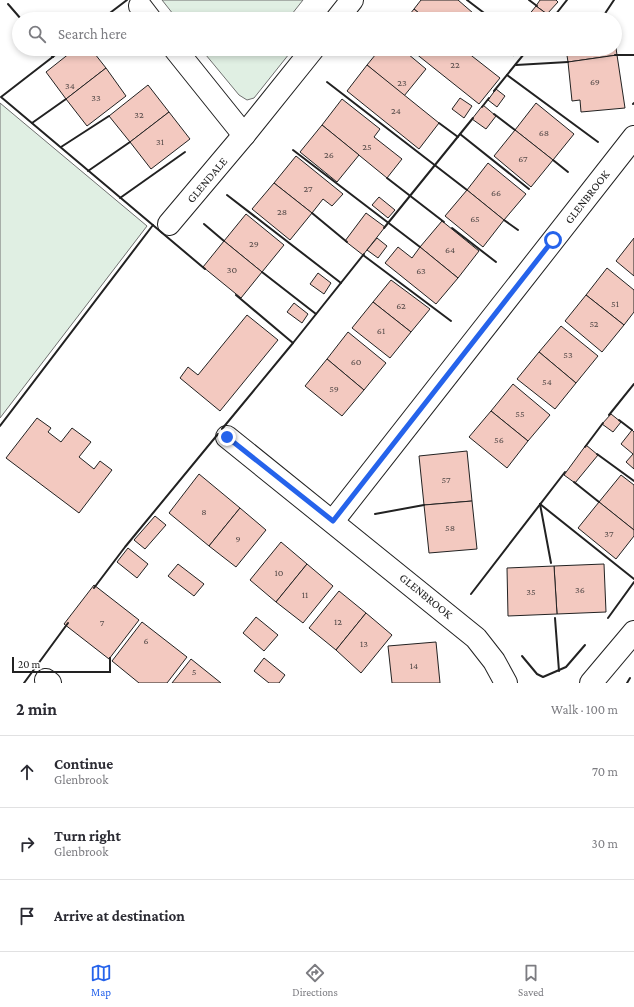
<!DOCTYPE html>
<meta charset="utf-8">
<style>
:root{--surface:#fff;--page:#f2f2f3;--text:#2b2b33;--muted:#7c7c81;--line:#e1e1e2;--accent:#2563eb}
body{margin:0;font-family:"Crimson Pro",serif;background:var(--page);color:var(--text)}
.scale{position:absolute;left:12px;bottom:10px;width:99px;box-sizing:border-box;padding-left:4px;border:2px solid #222;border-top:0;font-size:11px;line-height:14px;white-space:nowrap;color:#222;-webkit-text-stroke:3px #fff;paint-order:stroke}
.stop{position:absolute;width:12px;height:12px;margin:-9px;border:3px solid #2563eb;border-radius:50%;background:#fff}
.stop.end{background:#2563eb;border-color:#fff;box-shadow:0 1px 4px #0008}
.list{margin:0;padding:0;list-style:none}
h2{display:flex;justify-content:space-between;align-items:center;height:52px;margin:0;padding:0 16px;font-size:17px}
h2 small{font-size:13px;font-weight:400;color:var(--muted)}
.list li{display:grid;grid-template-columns:26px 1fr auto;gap:12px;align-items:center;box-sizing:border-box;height:72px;padding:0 16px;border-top:1px solid var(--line)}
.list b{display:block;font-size:15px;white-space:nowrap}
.list p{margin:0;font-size:13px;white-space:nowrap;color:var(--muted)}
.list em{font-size:13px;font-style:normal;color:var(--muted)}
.icon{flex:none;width:22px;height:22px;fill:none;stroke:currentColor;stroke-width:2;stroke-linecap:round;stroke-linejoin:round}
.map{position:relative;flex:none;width:634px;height:683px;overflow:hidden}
.search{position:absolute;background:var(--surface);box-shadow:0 2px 6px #0003;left:12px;right:12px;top:12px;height:44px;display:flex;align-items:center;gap:10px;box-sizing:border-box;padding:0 14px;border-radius:22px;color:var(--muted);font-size:15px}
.sheet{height:268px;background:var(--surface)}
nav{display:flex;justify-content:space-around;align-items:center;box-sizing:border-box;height:56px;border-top:1px solid var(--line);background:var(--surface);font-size:11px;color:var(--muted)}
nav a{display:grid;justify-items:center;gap:2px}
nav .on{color:var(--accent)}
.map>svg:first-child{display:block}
.green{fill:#e0efe3;stroke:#6f6f6f}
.building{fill:#f3c9c0;stroke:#222}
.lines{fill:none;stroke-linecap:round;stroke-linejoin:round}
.minor-casing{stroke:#222;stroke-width:24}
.minor{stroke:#fff;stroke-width:22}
.wall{stroke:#222;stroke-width:2}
.route{stroke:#2563eb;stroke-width:5}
.labels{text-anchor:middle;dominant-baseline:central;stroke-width:3;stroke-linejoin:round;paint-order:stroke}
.number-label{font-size:10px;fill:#564c4a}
.street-label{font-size:12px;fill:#222;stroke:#fff}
</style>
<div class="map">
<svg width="634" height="683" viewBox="0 0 634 683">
<rect width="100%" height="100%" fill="#fff"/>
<!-- green -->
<g class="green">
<polygon points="162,0 303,0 288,19 177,19"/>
<polygon points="201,49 293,49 254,98 247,100 239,95"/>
<polygon points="0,103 147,226 0,418"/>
</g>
<!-- building -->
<g class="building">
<polygon points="421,0 458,0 473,13 468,19 426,19 414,9"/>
<polygon points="540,0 556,0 558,2 547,14 536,6"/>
<polygon points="536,6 547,14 543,19 531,19 528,16"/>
<polygon points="414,9 426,19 406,19"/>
<polygon points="611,16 612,19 591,19 602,18"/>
<polygon points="615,41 617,55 568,62 566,49 615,49"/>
<polygon points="75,49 91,49 106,68 66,99 46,72"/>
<polygon points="380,49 402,49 426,69 404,96 367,65"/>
<polygon points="410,49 463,49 500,78 479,104"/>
<polygon points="505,49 519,49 514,56"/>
<polygon points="617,55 625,108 581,112 580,100 572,101 568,62"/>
<polygon points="367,65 439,123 419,149 347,91"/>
<polygon points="106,68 126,96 87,126 66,99"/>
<polygon points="148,85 169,112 130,142 109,116"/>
<polygon points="496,89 505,96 497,107 488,100"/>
<polygon points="460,98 472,106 464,118 452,109"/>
<polygon points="342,99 380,129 374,137 402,159 387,178 322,125"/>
<polygon points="536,103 574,134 553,160 515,130"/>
<polygon points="483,105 496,116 486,129 472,119"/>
<polygon points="169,112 190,139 151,169 130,142"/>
<polygon points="322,125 359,155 337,182 300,152"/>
<polygon points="515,130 553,160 531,187 494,156"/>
<polygon points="296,156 343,194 332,206 323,199 312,213 274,183"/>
<polygon points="488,163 526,194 504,220 467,190"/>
<polygon points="274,183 312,213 290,240 252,209"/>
<polygon points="467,190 504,220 483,247 445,216"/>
<polygon points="379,197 395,210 388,218 372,205"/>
<polygon points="366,213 385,227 363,255 345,241"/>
<polygon points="246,214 284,245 262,272 224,241"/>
<polygon points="442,221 479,251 458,278 420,247"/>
<polygon points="377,238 387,246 378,258 367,250"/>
<polygon points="634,238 634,276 616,261"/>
<polygon points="224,241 262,272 241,298 203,267"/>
<polygon points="398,247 412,258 420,247 458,278 436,304 385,263"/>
<polygon points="607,268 634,290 634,312 624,325 586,295"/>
<polygon points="318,273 331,283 324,294 310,284"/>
<polygon points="391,280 430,309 411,332 373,302"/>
<polygon points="586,295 624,325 602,352 565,321"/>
<polygon points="373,302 411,332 390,358 352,328"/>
<polygon points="294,303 308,314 302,323 287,312"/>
<polygon points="247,315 278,340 220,411 180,378 188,367 198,375"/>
<polygon points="561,326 598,356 576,383 539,352"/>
<polygon points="348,332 386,363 364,390 327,359"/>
<polygon points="539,352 576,383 555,409 517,379"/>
<polygon points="327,359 364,390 342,416 305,386"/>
<polygon points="513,384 550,415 528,441 491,411"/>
<polygon points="491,411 528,441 507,468 469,437"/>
<polygon points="611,414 621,422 613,432 602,424"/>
<polygon points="37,418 51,428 48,432 61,442 72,428 91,442 79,457 94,469 100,461 112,470 79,513 6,458"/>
<polygon points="632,430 634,432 634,469 626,462 633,454 621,444"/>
<polygon points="586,445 598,455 575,483 564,475"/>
<polygon points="467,451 472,501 424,505 419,456"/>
<polygon points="199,474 240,508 209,546 169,513"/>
<polygon points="621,475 634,485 634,530 599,502"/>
<polygon points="472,501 477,549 429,553 424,505"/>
<polygon points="599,502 634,530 634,536 616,559 578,528"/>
<polygon points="240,508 266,530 236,567 209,546"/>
<polygon points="155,516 166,525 145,549 134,540"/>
<polygon points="281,542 307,564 276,602 250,580"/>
<polygon points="128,548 148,564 137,578 117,562"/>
<polygon points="178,564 204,584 194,596 168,576"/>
<polygon points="307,564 333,586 303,623 276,602"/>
<polygon points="604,564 606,612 557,614 554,566"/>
<polygon points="554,566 557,614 508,616 507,568"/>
<polygon points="94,585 139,620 109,659 64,624"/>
<polygon points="339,591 366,613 336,650 309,628"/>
<polygon points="366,613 392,635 361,673 336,650"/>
<polygon points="256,617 278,635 264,651 243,633"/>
<polygon points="142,622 187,657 167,683 139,683 112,661"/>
<polygon points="436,642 440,683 392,683 388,646"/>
<polygon points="264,658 285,675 279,683 269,683 254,671"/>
<polygon points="191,659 221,683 172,683"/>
</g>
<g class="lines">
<defs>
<g id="minor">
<polyline points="140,6 150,19"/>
<polyline points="337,19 352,0"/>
<polyline points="175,49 244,135"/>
<polyline points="169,224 244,135 313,49"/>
<polyline points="227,437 476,638 494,661 506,683"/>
<polyline points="333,521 634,137"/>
<polyline points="46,680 50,683"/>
<polyline points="591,683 634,632"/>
</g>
</defs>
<!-- minor casing -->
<use href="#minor" class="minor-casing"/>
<!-- minor -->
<use href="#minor" class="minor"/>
<!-- wall -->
<g class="wall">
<polyline points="467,0 492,19"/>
<polyline points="529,0 537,6"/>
<polyline points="8,4 21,19"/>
<polyline points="545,13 553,18"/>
<polyline points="602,18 614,0"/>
<polyline points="102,19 127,0"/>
<polyline points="552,19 567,0"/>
<polyline points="46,49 53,57"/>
<polyline points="63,49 1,97 205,269"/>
<polyline points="615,55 634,55"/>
<polyline points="516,65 568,62"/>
<polyline points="507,75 598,142"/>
<polyline points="327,82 467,190"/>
<polyline points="494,91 528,49"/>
<polyline points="633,104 634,103"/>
<polyline points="482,107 489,98"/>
<polyline points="494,114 515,130"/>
<polyline points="32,123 66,99"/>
<polyline points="439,123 458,137"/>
<polyline points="460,134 529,189"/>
<polyline points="61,147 109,116"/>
<polyline points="293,150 420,247"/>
<polyline points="553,160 568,172"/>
<polyline points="88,171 130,142"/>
<polyline points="387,178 444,222"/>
<polyline points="227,195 341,283"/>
<polyline points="120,198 185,152"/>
<polyline points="312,213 347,242"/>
<polyline points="504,220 518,230"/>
<polyline points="204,224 224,241"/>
<polyline points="384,228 473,118"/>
<polyline points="452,228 496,262"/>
<polyline points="363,255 451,321"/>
<polyline points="262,272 316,314"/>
<polyline points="293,343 364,254"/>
<polyline points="609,415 634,384"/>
<polyline points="619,420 632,430"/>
<polyline points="0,426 153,225"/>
<polyline points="222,429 293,343 236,295"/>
<polyline points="585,447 603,423"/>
<polyline points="597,454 634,481"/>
<polyline points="574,482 599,502"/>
<polyline points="540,504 634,579"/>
<polyline points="540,504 551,563"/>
<polyline points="375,514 424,505"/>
<polyline points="94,588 125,547 218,434"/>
<polyline points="471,594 565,472"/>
<polyline points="555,618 559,671"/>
<polyline points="608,618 634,582"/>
<polyline points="522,656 537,674 543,677 566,667 585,645"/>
<polyline points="24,683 68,623"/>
<polyline points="627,683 630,678"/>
</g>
</g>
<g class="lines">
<!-- route -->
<polyline class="route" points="227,437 333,521 553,240"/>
</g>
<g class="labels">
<!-- number labels -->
<g class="number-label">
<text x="455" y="64">22</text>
<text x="595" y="81">69</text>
<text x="402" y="82">23</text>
<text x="70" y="85">34</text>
<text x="96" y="97">33</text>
<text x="396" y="110">24</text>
<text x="139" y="114">32</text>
<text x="544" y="132">68</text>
<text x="160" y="141">31</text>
<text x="367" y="146">25</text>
<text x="329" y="154">26</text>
<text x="523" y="158">67</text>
<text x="308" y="188">27</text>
<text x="496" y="192">66</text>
<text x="282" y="211">28</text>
<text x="475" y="218">65</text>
<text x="254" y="243">29</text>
<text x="450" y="249">64</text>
<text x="232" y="269">30</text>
<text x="421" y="270">63</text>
<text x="615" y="303">51</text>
<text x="401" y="305">62</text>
<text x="594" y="323">52</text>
<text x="381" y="330">61</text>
<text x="568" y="354">53</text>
<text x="356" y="361">60</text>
<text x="547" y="381">54</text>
<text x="334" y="388">59</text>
<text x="520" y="413">55</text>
<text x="499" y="439">56</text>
<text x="446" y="479">57</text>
<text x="204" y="511">8</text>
<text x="450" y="527">58</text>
<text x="609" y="533">37</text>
<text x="238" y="538">9</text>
<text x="279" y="572">10</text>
<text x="580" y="589">36</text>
<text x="531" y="591">35</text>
<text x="305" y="594">11</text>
<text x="338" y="621">12</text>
<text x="102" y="622">7</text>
<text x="146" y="640">6</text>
<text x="364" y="643">13</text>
<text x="414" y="665">14</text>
<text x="194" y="671">5</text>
</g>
<!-- street labels -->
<g class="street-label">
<text transform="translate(207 180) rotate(-50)">GLENDALE</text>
<text transform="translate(587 197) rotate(-52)">GLENBROOK</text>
<text transform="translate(426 596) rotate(39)">GLENBROOK</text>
</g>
</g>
</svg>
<div class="scale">20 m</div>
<div class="stop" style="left:553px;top:240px"></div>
<div class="stop end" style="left:227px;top:437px"></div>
<div class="search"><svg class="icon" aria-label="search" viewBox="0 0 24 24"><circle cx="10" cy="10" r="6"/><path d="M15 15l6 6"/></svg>Search here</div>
</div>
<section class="sheet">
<h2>2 min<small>Walk · 100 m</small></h2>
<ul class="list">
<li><svg class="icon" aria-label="ahead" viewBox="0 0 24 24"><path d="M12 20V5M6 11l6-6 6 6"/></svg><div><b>Continue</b><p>Glenbrook</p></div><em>70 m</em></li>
<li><svg class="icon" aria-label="right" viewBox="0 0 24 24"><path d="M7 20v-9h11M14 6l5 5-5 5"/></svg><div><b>Turn right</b><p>Glenbrook</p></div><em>30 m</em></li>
<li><svg class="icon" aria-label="arrive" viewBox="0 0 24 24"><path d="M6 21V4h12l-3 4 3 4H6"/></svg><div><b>Arrive at destination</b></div></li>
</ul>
</section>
<nav>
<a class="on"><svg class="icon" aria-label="map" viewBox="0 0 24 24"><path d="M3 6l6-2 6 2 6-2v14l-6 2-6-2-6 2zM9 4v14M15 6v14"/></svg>Map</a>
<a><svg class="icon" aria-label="directions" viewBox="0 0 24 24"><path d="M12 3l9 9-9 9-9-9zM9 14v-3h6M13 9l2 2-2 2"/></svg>Directions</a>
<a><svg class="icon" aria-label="saved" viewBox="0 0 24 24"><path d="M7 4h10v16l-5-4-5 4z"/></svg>Saved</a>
</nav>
